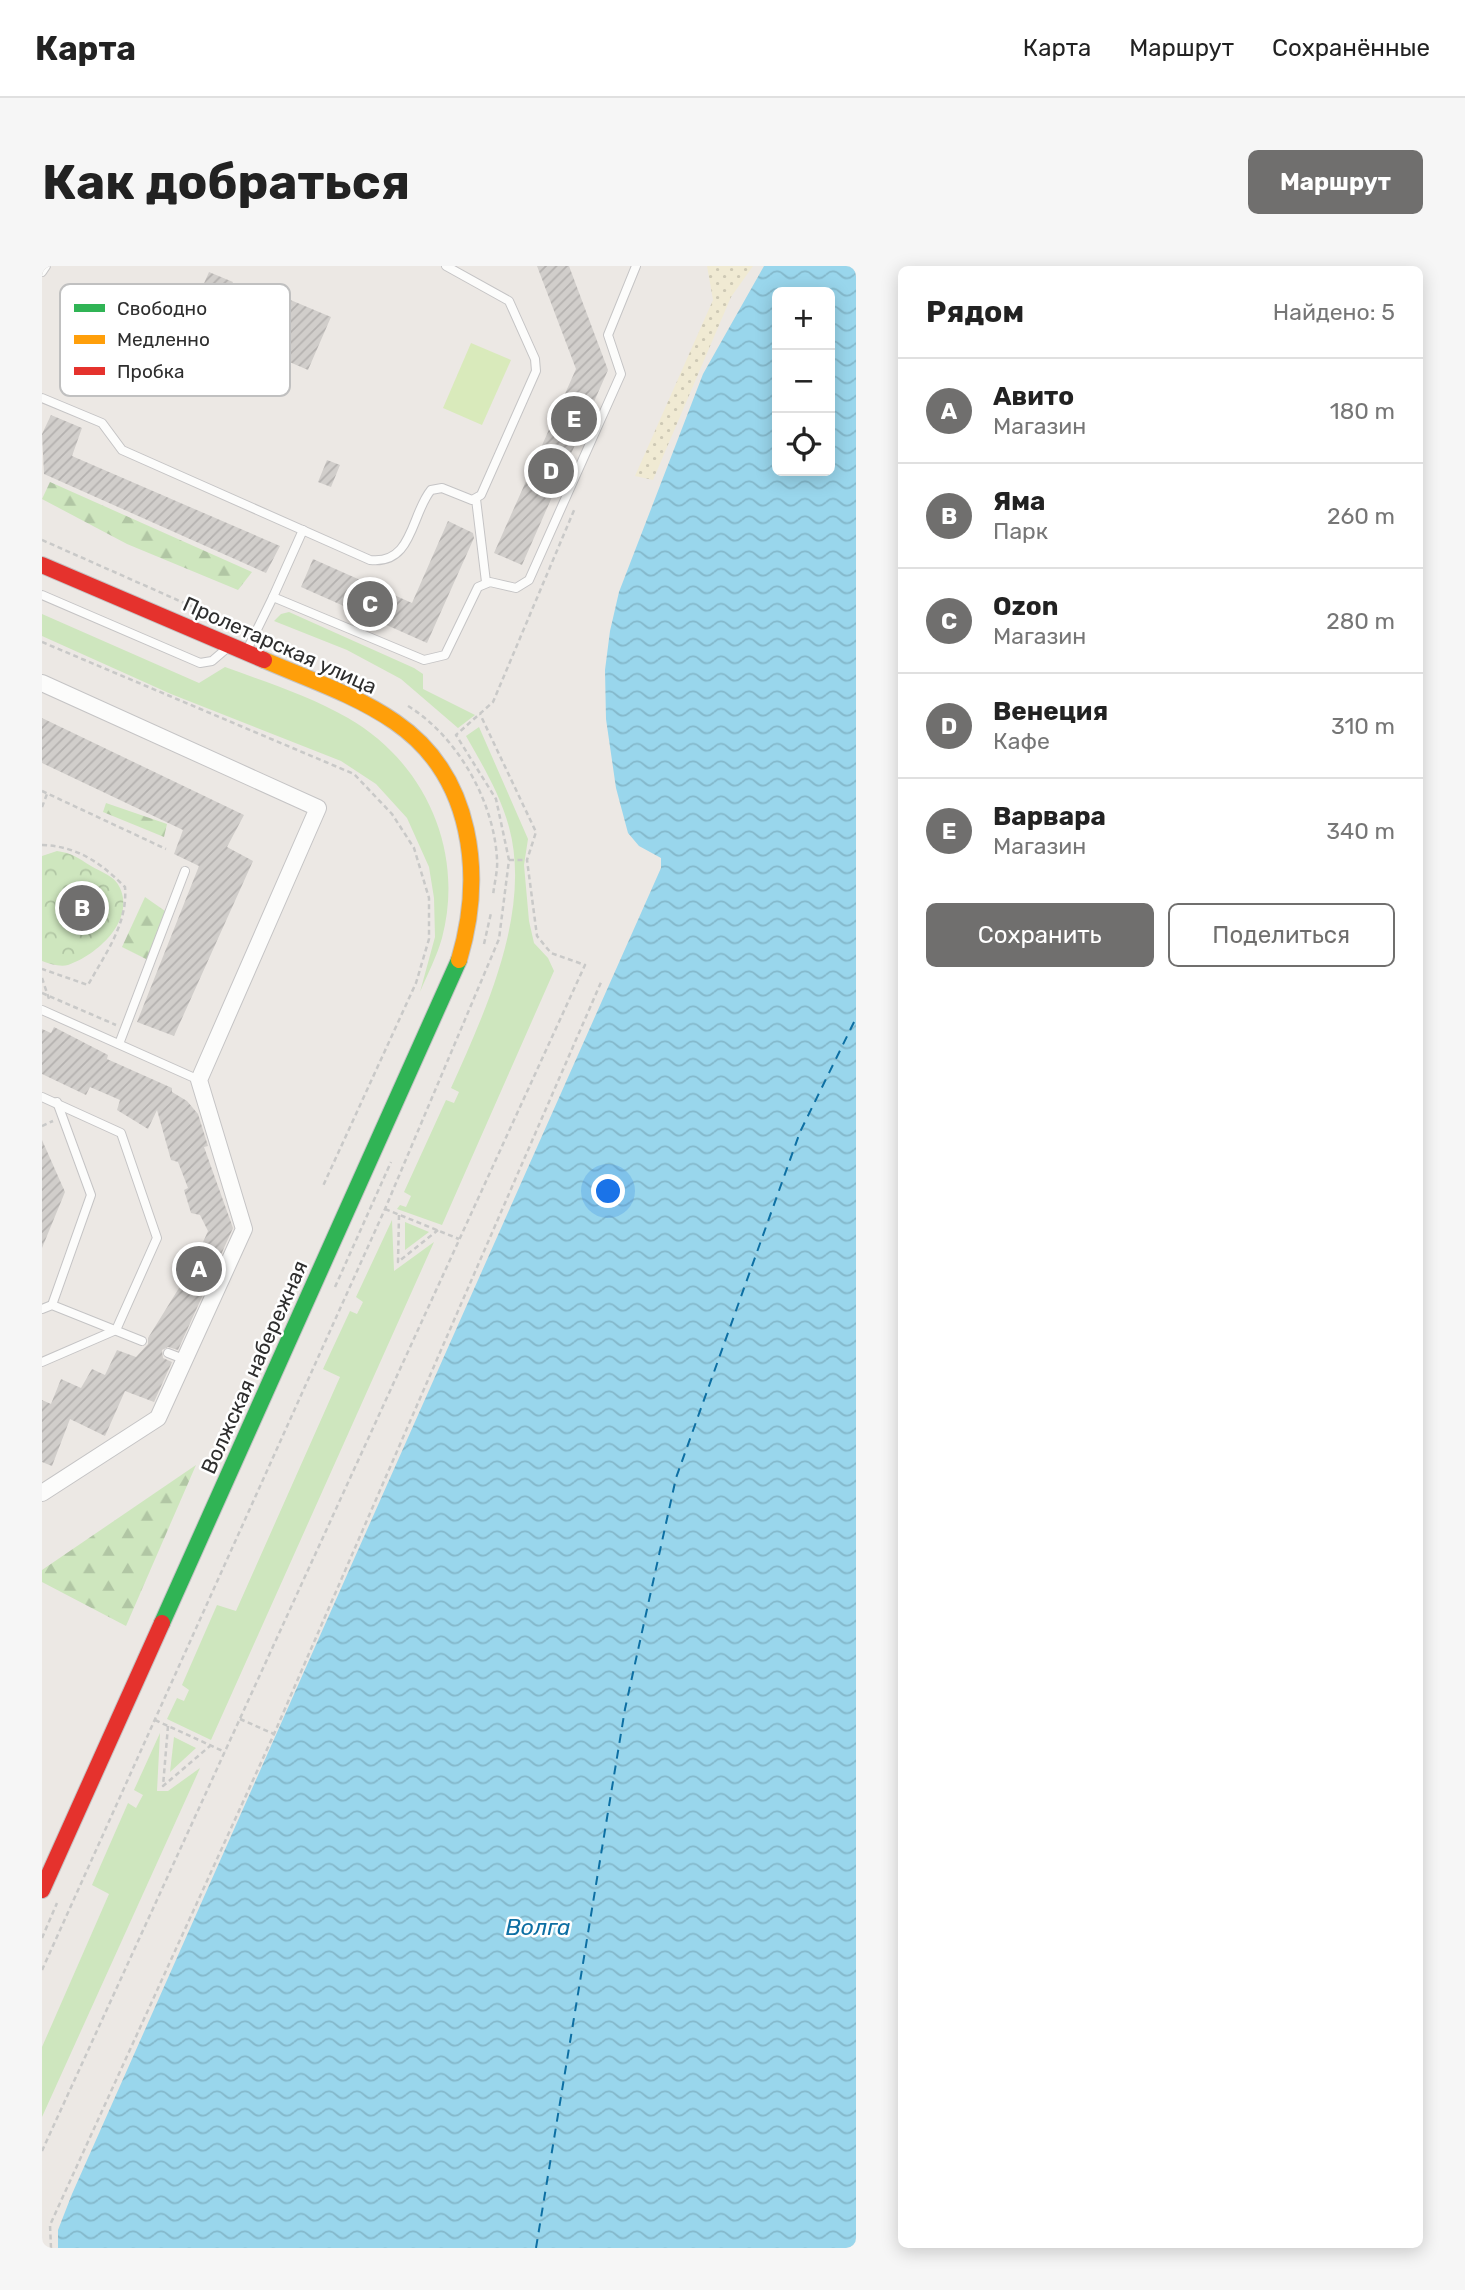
<!DOCTYPE html>
<html lang="ru">
<meta charset="utf-8">
<style>
:root{--surface:#fff;--page:#f6f6f6;--text:#222;--muted:#767676;--line:#e0e0e0;--accent:#706f6e}
body{margin:0;font-family:Rubik,sans-serif;background:var(--page);color:var(--text)}
.controls{position:absolute;right:21px;top:21px;display:grid;overflow:hidden;border-radius:10px;box-shadow:0 4px 18px #0003}
.controls button{width:63px;height:63px;display:grid;place-items:center;padding:0;border:0;border-bottom:2px solid var(--line);background:var(--surface);color:var(--text);font:35px sans-serif}
.you{position:absolute;left:567px;top:926px;width:24px;height:24px;margin:-18px;border:5px solid #fff;border-radius:50%;background:#1a73e8;box-shadow:0 0 0 10px #1a73e833}
.badge{display:grid;place-items:center;width:46px;height:46px;border-radius:50%;background:var(--accent);color:#fff;font-size:23px;font-weight:700}
.pin{position:absolute;translate:-50% -50%;border:4px solid #fff;box-shadow:0 2px 7px #0006}
.list{margin:0;padding:0;list-style:none}
h2{display:flex;justify-content:space-between;align-items:center;height:91px;margin:0;padding:0 28px;font-size:30px}
h2 small{font-size:23px;font-weight:400;color:var(--muted)}
.list li{display:grid;grid-template-columns:46px 1fr auto;gap:21px;align-items:center;box-sizing:border-box;height:105px;padding:0 28px;border-top:2px solid var(--line)}
.list b{display:block;font-size:26px;white-space:nowrap}
.list p{margin:0;font-size:23px;white-space:nowrap;color:var(--muted)}
.list em{font-size:23px;font-style:normal;color:var(--muted)}
.actions{display:flex;gap:14px;padding:21px 28px}
.actions a{flex:1;padding:16px 0;border:2px solid var(--accent);border-radius:10px;text-align:center;font-size:24px;color:var(--accent)}
.actions .main{background:var(--accent);color:#fff}
.icon{flex:none;width:38px;height:38px;fill:none;stroke:currentColor;stroke-width:2;stroke-linecap:round;stroke-linejoin:round}
.map{position:relative;flex:none;width:814px;height:1982px;overflow:hidden;border-radius:10px}
header{display:flex;align-items:center;gap:42px;box-sizing:border-box;height:98px;padding:0 35px;background:var(--surface);border-bottom:2px solid var(--line)}
header strong{font-size:33px}
nav{display:flex;gap:38px;margin-inline-start:auto;font-size:24px}
.intro{display:flex;align-items:center;justify-content:space-between;box-sizing:border-box;height:168px;padding:0 42px}
h1{margin:0;font-size:49px}
.button{padding:18px 32px;border-radius:10px;background:var(--accent);color:#fff;font-size:24px;font-weight:700}
main{display:flex;gap:42px;padding:0 42px}
aside{flex:1;background:var(--surface);border-radius:10px;box-shadow:0 4px 18px #0003}
.map>svg:first-child{display:block}
.grass{fill:#cee6be}
.forest{fill:url(#forest-firs)}
.sand{fill:url(#sand-dots)}
.park{fill:url(#park-crowns)}
.pitch{fill:#d9eabb}
.water{fill:url(#water-waves);fill-rule:evenodd}
.lines{fill:none;stroke-linecap:round;stroke-linejoin:round}
.ferry{stroke:#0d6fa3;stroke-width:2;stroke-dasharray:9 7;stroke-linecap:butt}
.building{fill:url(#building-hatch)}
.lane-casing{stroke:#c5c4c5;stroke-width:10}
.street-casing{stroke:#c5c4c5;stroke-width:18}
.fast-casing{stroke:#c5c4c5;stroke-width:18}
.slow-casing{stroke:#c5c4c5;stroke-width:18}
.jam-casing{stroke:#c5c4c5;stroke-width:18}
.path{stroke:#c9c9c8;stroke-width:2.5;stroke-dasharray:5 3.5;stroke-linecap:butt}
.lane{stroke:#fcfcfb;stroke-width:8}
.street{stroke:#fcfcfb;stroke-width:16}
.fast{stroke:#30b455;stroke-width:16}
.slow{stroke:#ff9f0a;stroke-width:16}
.jam{stroke:#e5322d;stroke-width:16}
.labels{text-anchor:middle;dominant-baseline:central;stroke-width:5;stroke-linejoin:round;paint-order:stroke}
.street-label{font-size:21px;fill:#2e2e2e;stroke:#fff}
.water-label{font-size:23px;font-style:italic;fill:#0d6fa3;stroke:#fff}
.key{fill:#fff;stroke:#c0c0c0;stroke-width:2}
.key-label{font-size:19px;fill:#2e2e2e}
</style>
<header>
<strong>Карта</strong>
<nav><a>Карта</a><a>Маршрут</a><a>Сохранённые</a></nav>
</header>
<div class="intro"><h1>Как добраться</h1><a class="button">Маршрут</a></div>
<main>
<div class="map">
<svg width="814" height="1982" viewBox="0 0 814 1982">
<defs>
<pattern id="forest-firs" width="22" height="20" patternUnits="userSpaceOnUse" patternTransform="scale(1.75)"><rect width="22" height="20" fill="#cee6be"/><path d="M5 1l3.5 6h-7zM16 11l3.5 6h-7z" fill="#b1c6a4"/></pattern>
<pattern id="sand-dots" width="8" height="8" patternUnits="userSpaceOnUse" patternTransform="scale(1.75)"><rect width="8" height="8" fill="#f0ead3"/><path d="M2 2h.1M6 6h.1" fill="none" stroke="#cec9b5" stroke-width="1.8" stroke-linecap="round"/></pattern>
<pattern id="park-crowns" width="20" height="18" patternUnits="userSpaceOnUse" patternTransform="scale(1.75)"><rect width="20" height="18" fill="#cee6be"/><path d="M2 6a3 3 0 1 1 6 0M12 15a3 3 0 1 1 6 0" fill="none" stroke="#b1c6a4"/></pattern>
<pattern id="water-waves" width="16" height="10" patternUnits="userSpaceOnUse" patternTransform="scale(1.75)"><rect width="16" height="10" fill="#99d6ec"/><path d="M0 5q4-4 8 0t8 0" fill="none" stroke="#84b8cb"/></pattern>
<pattern id="building-hatch" width="6" height="6" patternUnits="userSpaceOnUse" patternTransform="scale(1.75)"><rect width="6" height="6" fill="#d1cecb"/><path d="M-1 1l2-2M0 6l6-6M5 7l2-2" fill="none" stroke="#b4b1af"/></pattern>
</defs>
<rect width="100%" height="100%" fill="#ece8e4"/>
<!-- grass -->
<g class="grass">
<polygon points="247,346 372,402 381,408 381,423 433,449 416,462 359,413 305,384 232,355 239,348"/>
<path d="M0,348L157,417L183,401C224,416 268,430 306,452C383,496 423,585 400,672C395,690 385,709 378,726L393,671L392,632L387,601L365,552L334,518L299,495L129,428L0,370Z"/>
<path d="M437,461L486,573L482,599L487,655L492,677L506,692L512,705L400,959L355,943L358,939L364,941L369,930L362,926L404,834L412,837L417,826L409,822C443,746 490,646 467,561C458,528 441,500 424,470Z"/>
<polygon points="350,954 352,1005 392,976 169,1474 125,1453 135,1432 142,1435 147,1424 140,1419 175,1339 194,1345 298,1111 281,1103 308,1045 315,1048 321,1036 314,1031"/>
<polygon points="363,956 387,966 363,984"/>
<polygon points="118,1467 115,1525 126,1525 158,1502 0,1851 0,1781 67,1628 50,1619 86,1537 94,1542 101,1529 92,1524"/>
<polygon points="132,1471 154,1482 128,1506"/>
</g>
<!-- forest -->
<g class="forest">
<polygon points="8,216 210,306 196,324 85,278 0,233"/>
<polygon points="64,537 125,558 122,571 61,546"/>
<polygon points="103,631 123,645 106,694 80,681"/>
<polygon points="154,1199 84,1360 0,1316 0,1304"/>
</g>
<!-- sand -->
<polygon class="sand" points="665,0 711,0 689,31 611,214 593,210 671,34"/>
<!-- park -->
<path class="park" d="M15,585C30,587 36,592 49,600C59,606 73,610 78,622C93,655 55,689 26,699C18,701 8,698 0,695V590Z"/>
<!-- pitch -->
<polygon class="pitch" points="429,77 469,94 440,159 401,142"/>
<!-- water -->
<path class="water" d="M722,0H814V1982H16V1964L30,1928L619,602V592L597,580L586,567L574,522L564,453L563,404L568,365L577,326L661,108ZM735,26H788V205H735Z"/>
<g class="lines">
<!-- ferry -->
<polyline class="ferry" points="494,1982 583,1443 634,1212 758,866 814,752"/>
</g>
<!-- building -->
<g class="building">
<polygon points="495,0 527,0 566,104 480,299 452,287 534,103"/>
<polygon points="167,6 191,16 186,27 232,47 239,30 289,51 266,104 203,77 198,87 142,63"/>
<polygon points="9,149 40,162 30,190 238,280 224,307 2,208 0,168"/>
<polygon points="285,194 298,199 289,221 276,216"/>
<polygon points="406,255 431,267 432,272 385,377 259,321 271,293 370,337"/>
<polygon points="0,452 202,549 185,581 211,595 132,770 95,756 157,600 132,588 141,564 0,497"/>
<polygon points="12,761 66,789 65,793 130,822 130,826 145,835 156,848 166,880 162,881 191,962 136,1084 126,1081 120,1084 121,1092 130,1096 112,1136 83,1125 63,1170 28,1153 10,1200 0,1196 0,1134 9,1138 19,1113 39,1122 50,1103 63,1109 75,1084 94,1091 106,1078 106,1072 137,1022 154,982 158,983 166,965 158,949 149,947 142,924 146,922 136,896 129,894 115,844 106,863 75,844 78,834 48,821 44,829 0,808 0,763 9,767"/>
<polygon points="0,874 23,926 0,982"/>
</g>
<g class="lines">
<defs>
<g id="lane">
<polyline points="0,6 4,0"/>
<path d="M0,132L60,157L80,184L328,294C371,299 369,248 389,224L400,222L430,234L439,229L494,105L493,93L467,35L404,0"/>
<polyline points="434,233 444,316"/>
<polyline points="261,264 231,331 382,394 403,389 436,321 448,316 474,322 487,314 579,108 566,69 594,0"/>
<polyline points="0,329 158,397 170,395 184,383"/>
<polyline points="205,384 231,331"/>
<polyline points="0,744 157,814"/>
<polyline points="77,778 143,605"/>
<polyline points="0,831 79,867 115,972 74,1064 0,1096"/>
<polyline points="10,1039 49,929 15,836"/>
<polyline points="0,1043 10,1039 100,1075"/>
<polyline points="126,1087 144,1094"/>
</g>
<polyline id="street" points="0,417 276,542 157,814 202,963 116,1152 0,1227"/>
<polyline id="fast" points="120,1357 417,694"/>
<path id="slow" d="M222,394C266,413 314,429 353,456C432,510 442,610 417,694"/>
<g id="jam">
<polyline points="0,299 222,394"/>
<polyline points="0,1624 120,1357"/>
</g>
</defs>
<!-- lane casing -->
<use href="#lane" class="lane-casing"/>
<!-- street casing -->
<use href="#street" class="street-casing"/>
<!-- fast casing -->
<use href="#fast" class="fast-casing"/>
<!-- slow casing -->
<use href="#slow" class="slow-casing"/>
<!-- jam casing -->
<use href="#jam" class="jam-casing"/>
<!-- path -->
<g class="path">
<polyline points="0,274 192,359"/>
<polyline points="0,376 312,508 350,548 372,582 387,632 387,673 374,717 281,920"/>
<path d="M366,440C415,470 452,535 455,593C456,605 452,618 451,630"/>
<polyline points="0,525 124,583"/>
<polyline points="0,541 5,528"/>
<path d="M0,579C35,580 59,597 83,621C86,658 63,688 46,719L0,703"/>
<polyline points="467,594 485,594"/>
<polyline points="442,678 449,647"/>
<polyline points="0,712 8,736"/>
<polyline points="0,727 74,759"/>
<polyline points="0,860 11,855"/>
<polyline points="343,943 417,973"/>
<polyline points="357,949 356,996 396,964"/>
<polyline points="293,1021 349,896"/>
<polyline points="198,1453 232,1468"/>
<polyline points="113,1454 183,1486"/>
<polyline points="126,1460 121,1520 168,1480"/>
<polyline points="0,1672 15,1637"/>
<polyline points="0,1704 343,943 457,673 467,594 454,533 414,469 451,436 533,242"/>
<polyline points="0,1885 543,699 509,687 495,670 485,594 494,566 438,448"/>
<polyline points="9,1982 8,1959 232,1468 560,714"/>
</g>
<!-- lane -->
<use href="#lane" class="lane"/>
<!-- street -->
<use href="#street" class="street"/>
<!-- fast -->
<use href="#fast" class="fast"/>
<!-- slow -->
<use href="#slow" class="slow"/>
<!-- jam -->
<use href="#jam" class="jam"/>
</g>
<g class="labels">
<!-- street labels -->
<g class="street-label">
<text transform="translate(238 379) rotate(24)">Пролетарская улица</text>
<text transform="translate(212 1101) rotate(-66)">Волжская набережная</text>
</g>
<!-- water labels -->
<g class="water-label">
<text x="496" y="1661">Волга</text>
</g>
</g>
<!-- legend -->
<rect x="18" y="18" width="230" height="112" rx="10" class="key"/>
<rect x="32" y="38" width="31" height="8" fill="#30b455"/>
<rect x="32" y="69" width="31" height="9" fill="#ff9f0a"/>
<rect x="32" y="101" width="31" height="8" fill="#e5322d"/>
<g class="key-label">
<text x="75" y="49">Свободно</text>
<text x="75" y="80">Медленно</text>
<text x="75" y="112">Пробка</text>
</g>
</svg>
<div class="controls">
<button>+</button>
<button>−</button>
<button><svg class="icon" aria-label="locate" viewBox="0 0 24 24"><circle cx="12" cy="12" r="6"/><path d="M12 2v4M12 18v4M2 12h4M18 12h4"/></svg></button>
</div>
<div class="you"></div>
<div class="pin badge" style="left:157px;top:1003px">A</div>
<div class="pin badge" style="left:40px;top:642px">B</div>
<div class="pin badge" style="left:328px;top:338px">C</div>
<div class="pin badge" style="left:509px;top:205px">D</div>
<div class="pin badge" style="left:532px;top:153px">E</div>
</div>
<aside>
<h2>Рядом<small>Найдено: 5</small></h2>
<ul class="list">
<li><span class="badge">A</span><div><b>Авито</b><p>Магазин</p></div><em>180 m</em></li>
<li><span class="badge">B</span><div><b>Яма</b><p>Парк</p></div><em>260 m</em></li>
<li><span class="badge">C</span><div><b>Ozon</b><p>Магазин</p></div><em>280 m</em></li>
<li><span class="badge">D</span><div><b>Венеция</b><p>Кафе</p></div><em>310 m</em></li>
<li><span class="badge">E</span><div><b>Варвара</b><p>Магазин</p></div><em>340 m</em></li>
</ul>
<div class="actions"><a class="main">Сохранить</a><a>Поделиться</a></div>
</aside>
</main>
